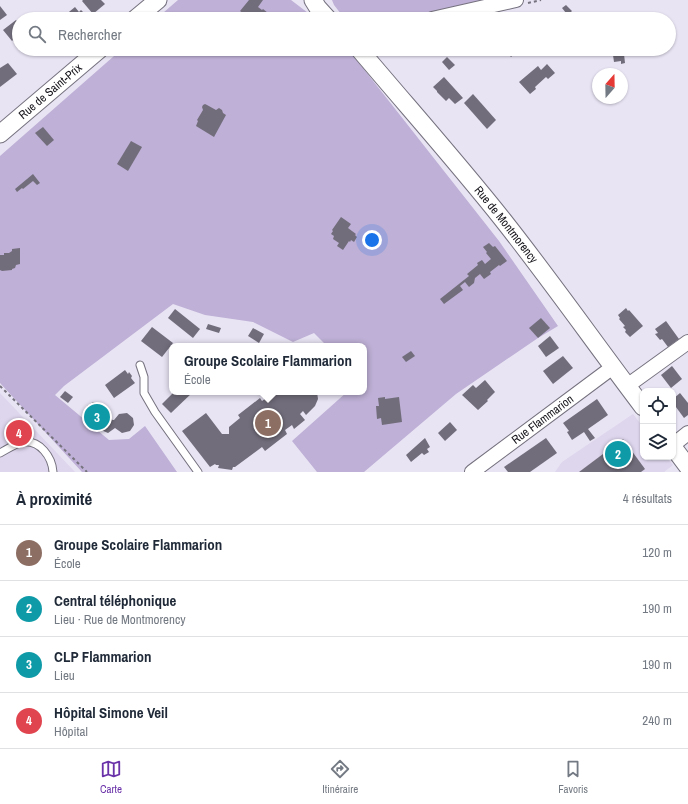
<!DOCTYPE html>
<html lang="fr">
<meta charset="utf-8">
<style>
:root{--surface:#fff;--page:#f2f2f3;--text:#1f2937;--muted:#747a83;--line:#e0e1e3;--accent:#6a32a8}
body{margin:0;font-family:"Archivo Narrow",sans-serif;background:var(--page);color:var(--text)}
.controls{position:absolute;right:12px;bottom:12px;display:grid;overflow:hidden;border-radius:8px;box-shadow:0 1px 3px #0004}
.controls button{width:36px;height:36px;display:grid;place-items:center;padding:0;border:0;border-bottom:1px solid var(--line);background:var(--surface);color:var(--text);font:20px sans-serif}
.compass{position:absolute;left:592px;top:68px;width:36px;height:36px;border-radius:50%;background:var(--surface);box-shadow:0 1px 3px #0004;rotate:20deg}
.you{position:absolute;left:372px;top:240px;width:14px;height:14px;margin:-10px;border:3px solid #fff;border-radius:50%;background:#1a73e8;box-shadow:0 0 0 6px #1a73e833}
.badge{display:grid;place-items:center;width:26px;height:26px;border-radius:50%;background:var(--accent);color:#fff;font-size:13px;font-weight:700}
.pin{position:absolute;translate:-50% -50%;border:2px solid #fff;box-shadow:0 1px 4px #0006}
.popup{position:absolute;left:169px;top:343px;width:198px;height:52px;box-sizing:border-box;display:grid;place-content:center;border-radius:8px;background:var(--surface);filter:drop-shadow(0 1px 3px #0005);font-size:13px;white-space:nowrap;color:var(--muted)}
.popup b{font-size:15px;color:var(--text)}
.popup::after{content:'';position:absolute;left:50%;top:100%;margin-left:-8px;border:8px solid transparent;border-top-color:var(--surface)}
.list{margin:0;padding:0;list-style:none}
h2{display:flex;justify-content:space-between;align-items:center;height:52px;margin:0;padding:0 16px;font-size:17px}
h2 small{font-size:13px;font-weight:400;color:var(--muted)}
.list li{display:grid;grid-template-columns:26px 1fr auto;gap:12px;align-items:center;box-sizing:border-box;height:56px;padding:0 16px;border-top:1px solid var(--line)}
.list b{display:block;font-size:15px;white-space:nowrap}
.list p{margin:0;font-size:13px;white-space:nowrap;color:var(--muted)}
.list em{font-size:13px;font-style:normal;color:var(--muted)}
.icon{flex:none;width:22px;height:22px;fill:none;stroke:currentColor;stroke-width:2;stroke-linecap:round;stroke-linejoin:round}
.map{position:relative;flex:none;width:688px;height:472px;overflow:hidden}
.search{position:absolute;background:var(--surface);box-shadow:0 1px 3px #0004;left:12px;right:12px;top:12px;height:44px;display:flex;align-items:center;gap:10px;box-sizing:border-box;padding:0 14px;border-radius:22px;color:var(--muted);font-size:15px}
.sheet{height:276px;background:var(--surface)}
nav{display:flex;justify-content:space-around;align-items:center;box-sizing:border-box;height:56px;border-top:1px solid var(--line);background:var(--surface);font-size:11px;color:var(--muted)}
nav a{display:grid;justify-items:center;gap:2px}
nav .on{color:var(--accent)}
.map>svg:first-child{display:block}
.built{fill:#ded6ed}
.green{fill:#beb0d6}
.building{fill:#726d7b}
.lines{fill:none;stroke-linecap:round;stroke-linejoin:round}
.service-casing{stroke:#75717e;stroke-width:9}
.minor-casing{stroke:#75717e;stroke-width:16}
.tertiary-casing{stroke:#75717e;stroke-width:19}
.path{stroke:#76737e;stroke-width:2;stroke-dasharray:3 3;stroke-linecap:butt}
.service{stroke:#fff;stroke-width:7}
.minor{stroke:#fff;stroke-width:14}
.tertiary{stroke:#fff;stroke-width:17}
.labels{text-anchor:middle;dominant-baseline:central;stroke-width:3;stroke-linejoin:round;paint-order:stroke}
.street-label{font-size:12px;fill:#18161c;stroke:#f6f2ff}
</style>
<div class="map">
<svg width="688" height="472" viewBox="0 0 688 472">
<rect width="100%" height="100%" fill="#e9e4f4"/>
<!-- built -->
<g class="built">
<polygon points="0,393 75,472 0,472"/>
<polygon points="633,414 643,427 643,457 667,457 673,465 664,472 555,472 562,462"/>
</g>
<!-- green -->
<g class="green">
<polygon points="178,0 291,0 316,19 156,19"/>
<polygon points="332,0 499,0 405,19 345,19 334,5"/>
<polygon points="122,49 348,49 499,241 558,326 538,338 456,394 364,472 317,472 292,441 347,392 364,392 364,346 327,346 314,333 293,342 253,322 205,315 173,304 64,386 55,395 109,440 129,439 145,426 177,472 82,472 0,383 0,156"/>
</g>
<!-- building -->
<g class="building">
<polygon points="83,0 101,0 105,4 93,14 82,1"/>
<polygon points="249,0 263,0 258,7 262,10 263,9 268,13 264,17 263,16 261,19 253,19 251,18 253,16 251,14 248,17 240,11"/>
<polygon points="566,5 572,11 568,15 572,19 563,19 561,17 566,13 562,8"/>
<polygon points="0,6 7,15 0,20"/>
<polygon points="75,7 79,12 81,10 85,14 83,16 85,19 66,19 64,16"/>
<polygon points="492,11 493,19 460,19"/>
<polygon points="16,20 19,24 19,41 15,44 13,40 12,41 3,30"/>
<polygon points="33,49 48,49 38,56"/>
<polygon points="504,49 520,49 511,57"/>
<polygon points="624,54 625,63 621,64 621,61 614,62 613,55"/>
<polygon points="447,57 455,65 449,70 442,62"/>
<polygon points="8,63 17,74 0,87 0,68"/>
<polygon points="547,64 555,73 548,79 546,77 535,87 536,89 530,94 519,82 538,66 541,70"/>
<polygon points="444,77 463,98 455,104 449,98 446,101 437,92 437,91 433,87"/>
<polygon points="473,94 496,120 487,129 464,103"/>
<polygon points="205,104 207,105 216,110 219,108 222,110 223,113 226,115 214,137 196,126 198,121 197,120 203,110 202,107 203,105"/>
<polygon points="43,127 54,140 47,146 35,133"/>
<polygon points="131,141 142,147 128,171 117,164"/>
<polygon points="33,174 40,183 37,185 33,181 23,189 22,188 17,192 15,189"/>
<polygon points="341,217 351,224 348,228 356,234 355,235 357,237 354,242 351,240 350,242 349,241 343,250 337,246 339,243 333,239 334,236 331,234 333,231 332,230"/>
<polygon points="489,243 493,247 495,246 507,261 500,266 499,265 490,272 491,274 484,279 480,274 475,278 474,283 469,287 465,282 460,286 463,290 444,304 440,299 469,276 467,274 478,265 477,263 482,260 485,264 491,259 486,253 487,252 483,247"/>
<polygon points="20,248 20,264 16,265 15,268 12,269 12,270 2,271 0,270 0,255 4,255 4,253 9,253 12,251 12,249"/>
<polygon points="626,308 628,311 629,310 643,326 630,337 625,332 626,330 623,327 625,326 619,319 620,318 618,315"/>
<polygon points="175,309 200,329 193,338 168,318"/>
<polygon points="541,318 550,328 538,338 529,328"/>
<polygon points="666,321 679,339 668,347 662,339 660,340 655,334 658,333 655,329"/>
<polygon points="208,324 221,328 219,333 206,329"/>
<polygon points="152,327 173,343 162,357 141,341"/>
<polygon points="253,328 264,334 259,343 248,336"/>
<polygon points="550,336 559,348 546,357 538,346"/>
<polygon points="411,351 415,356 406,362 402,357"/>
<polygon points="563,356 573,368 553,384 543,371"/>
<polygon points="672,366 682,379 671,388 661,375"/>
<polygon points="125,370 128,374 129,372 132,376 131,378 135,383 114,398 105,385"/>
<polygon points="485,380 495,392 487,400 488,401 478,410 462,395 473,385 476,388"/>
<polygon points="65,391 73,397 68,403 60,397"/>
<polygon points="174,392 193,392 171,413 162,404"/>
<polygon points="268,392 317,392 318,399 315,406 306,415 303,411 300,414 305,420 294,429 292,425 285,430 287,434 265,451 262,447 235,467 233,467 232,470 218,468 219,465 216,465 215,464 210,467 182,431 206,413 222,434 229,434 229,427 240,418 238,415 260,398 262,401 269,396 266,393"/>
<polygon points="680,393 688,403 688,415 684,418 673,403 673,399"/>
<polygon points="385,397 385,399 399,397 402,422 382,425 381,418 377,419 376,406 379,406 378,398"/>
<polygon points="597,399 608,415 588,429 595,438 590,441 584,432 572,440 567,432 569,431 563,423"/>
<polygon points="93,402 101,403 106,409 105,417 113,420 114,420 119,414 127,413 133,418 134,425 130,431 122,433 115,428 108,433 101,430 98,421 91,421 86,414 87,406"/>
<polygon points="450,422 457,430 445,441 438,433"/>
<polygon points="425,438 430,447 427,449 429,452 424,455 422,453 411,462 406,455"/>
<polygon points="546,438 557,453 530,472 508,472 504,467"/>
<polygon points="623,439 645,469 641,472 579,472"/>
</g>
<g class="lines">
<defs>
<g id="service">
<polyline points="140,365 144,377 144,393 155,412 198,472"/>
<path d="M0,453C6,450 16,443 23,442C40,440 52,457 53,472"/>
</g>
<g id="minor">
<polyline points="432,19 516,0"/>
<polyline points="627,386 688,342"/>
<polyline points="673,445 688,433"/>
<path id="s1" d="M472,472L613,367"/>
</g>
<g id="tertiary">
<polyline points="313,0 318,8 328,19"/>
<polyline points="135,19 158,0"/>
<path id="s2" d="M359,49C407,106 457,162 503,220C552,282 596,345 643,407"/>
<path id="s3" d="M0,134L100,49"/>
<polyline points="673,447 688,467"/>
</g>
</defs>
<!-- service casing -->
<use href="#service" class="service-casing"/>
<!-- minor casing -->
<use href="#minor" class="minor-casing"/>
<!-- tertiary casing -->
<use href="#tertiary" class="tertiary-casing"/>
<!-- path -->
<g class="path">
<polyline points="528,3 541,0"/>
<polyline points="0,386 87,472"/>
</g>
<!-- service -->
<use href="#service" class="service"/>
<!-- minor -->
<use href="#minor" class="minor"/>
<!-- tertiary -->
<use href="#tertiary" class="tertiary"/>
</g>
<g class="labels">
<!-- street labels -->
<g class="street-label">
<text stroke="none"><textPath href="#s3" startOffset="66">Rue de Saint-Prix</textPath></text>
<text stroke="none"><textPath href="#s2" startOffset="229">Rue de Montmorency</textPath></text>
<text stroke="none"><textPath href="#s1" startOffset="88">Rue Flammarion</textPath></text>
</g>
</g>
</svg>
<div class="controls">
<button><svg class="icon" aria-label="locate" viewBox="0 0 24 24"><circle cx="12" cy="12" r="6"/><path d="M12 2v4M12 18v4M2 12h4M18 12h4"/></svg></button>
<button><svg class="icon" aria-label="layers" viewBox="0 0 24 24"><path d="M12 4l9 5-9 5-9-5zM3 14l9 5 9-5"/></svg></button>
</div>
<svg class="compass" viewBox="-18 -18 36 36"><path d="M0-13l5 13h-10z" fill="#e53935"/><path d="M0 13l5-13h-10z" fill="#747a83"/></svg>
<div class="you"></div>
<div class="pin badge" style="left:268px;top:423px;background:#8d6e63">1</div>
<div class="popup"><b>Groupe Scolaire Flammarion</b>École</div>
<div class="pin badge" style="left:618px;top:454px;background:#0f9aa8">2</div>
<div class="pin badge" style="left:97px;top:417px;background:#0f9aa8">3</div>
<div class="pin badge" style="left:19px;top:433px;background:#e0444e">4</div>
<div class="search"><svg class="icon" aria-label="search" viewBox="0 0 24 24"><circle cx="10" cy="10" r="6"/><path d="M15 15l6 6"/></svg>Rechercher</div>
</div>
<section class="sheet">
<h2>À proximité<small>4 résultats</small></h2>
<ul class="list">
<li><span class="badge" style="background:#8d6e63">1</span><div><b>Groupe Scolaire Flammarion</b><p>École</p></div><em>120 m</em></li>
<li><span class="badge" style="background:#0f9aa8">2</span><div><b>Central téléphonique</b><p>Lieu · Rue de Montmorency</p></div><em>190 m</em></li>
<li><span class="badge" style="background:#0f9aa8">3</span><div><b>CLP Flammarion</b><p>Lieu</p></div><em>190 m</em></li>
<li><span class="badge" style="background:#e0444e">4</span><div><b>Hôpital Simone Veil</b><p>Hôpital</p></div><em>240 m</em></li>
</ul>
</section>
<nav>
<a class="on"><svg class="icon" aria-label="map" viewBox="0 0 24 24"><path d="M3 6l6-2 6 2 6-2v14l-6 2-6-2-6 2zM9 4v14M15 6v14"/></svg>Carte</a>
<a><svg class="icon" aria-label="directions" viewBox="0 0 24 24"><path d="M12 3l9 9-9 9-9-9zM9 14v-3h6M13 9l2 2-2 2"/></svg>Itinéraire</a>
<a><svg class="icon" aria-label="saved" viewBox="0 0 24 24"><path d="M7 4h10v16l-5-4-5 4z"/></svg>Favoris</a>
</nav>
